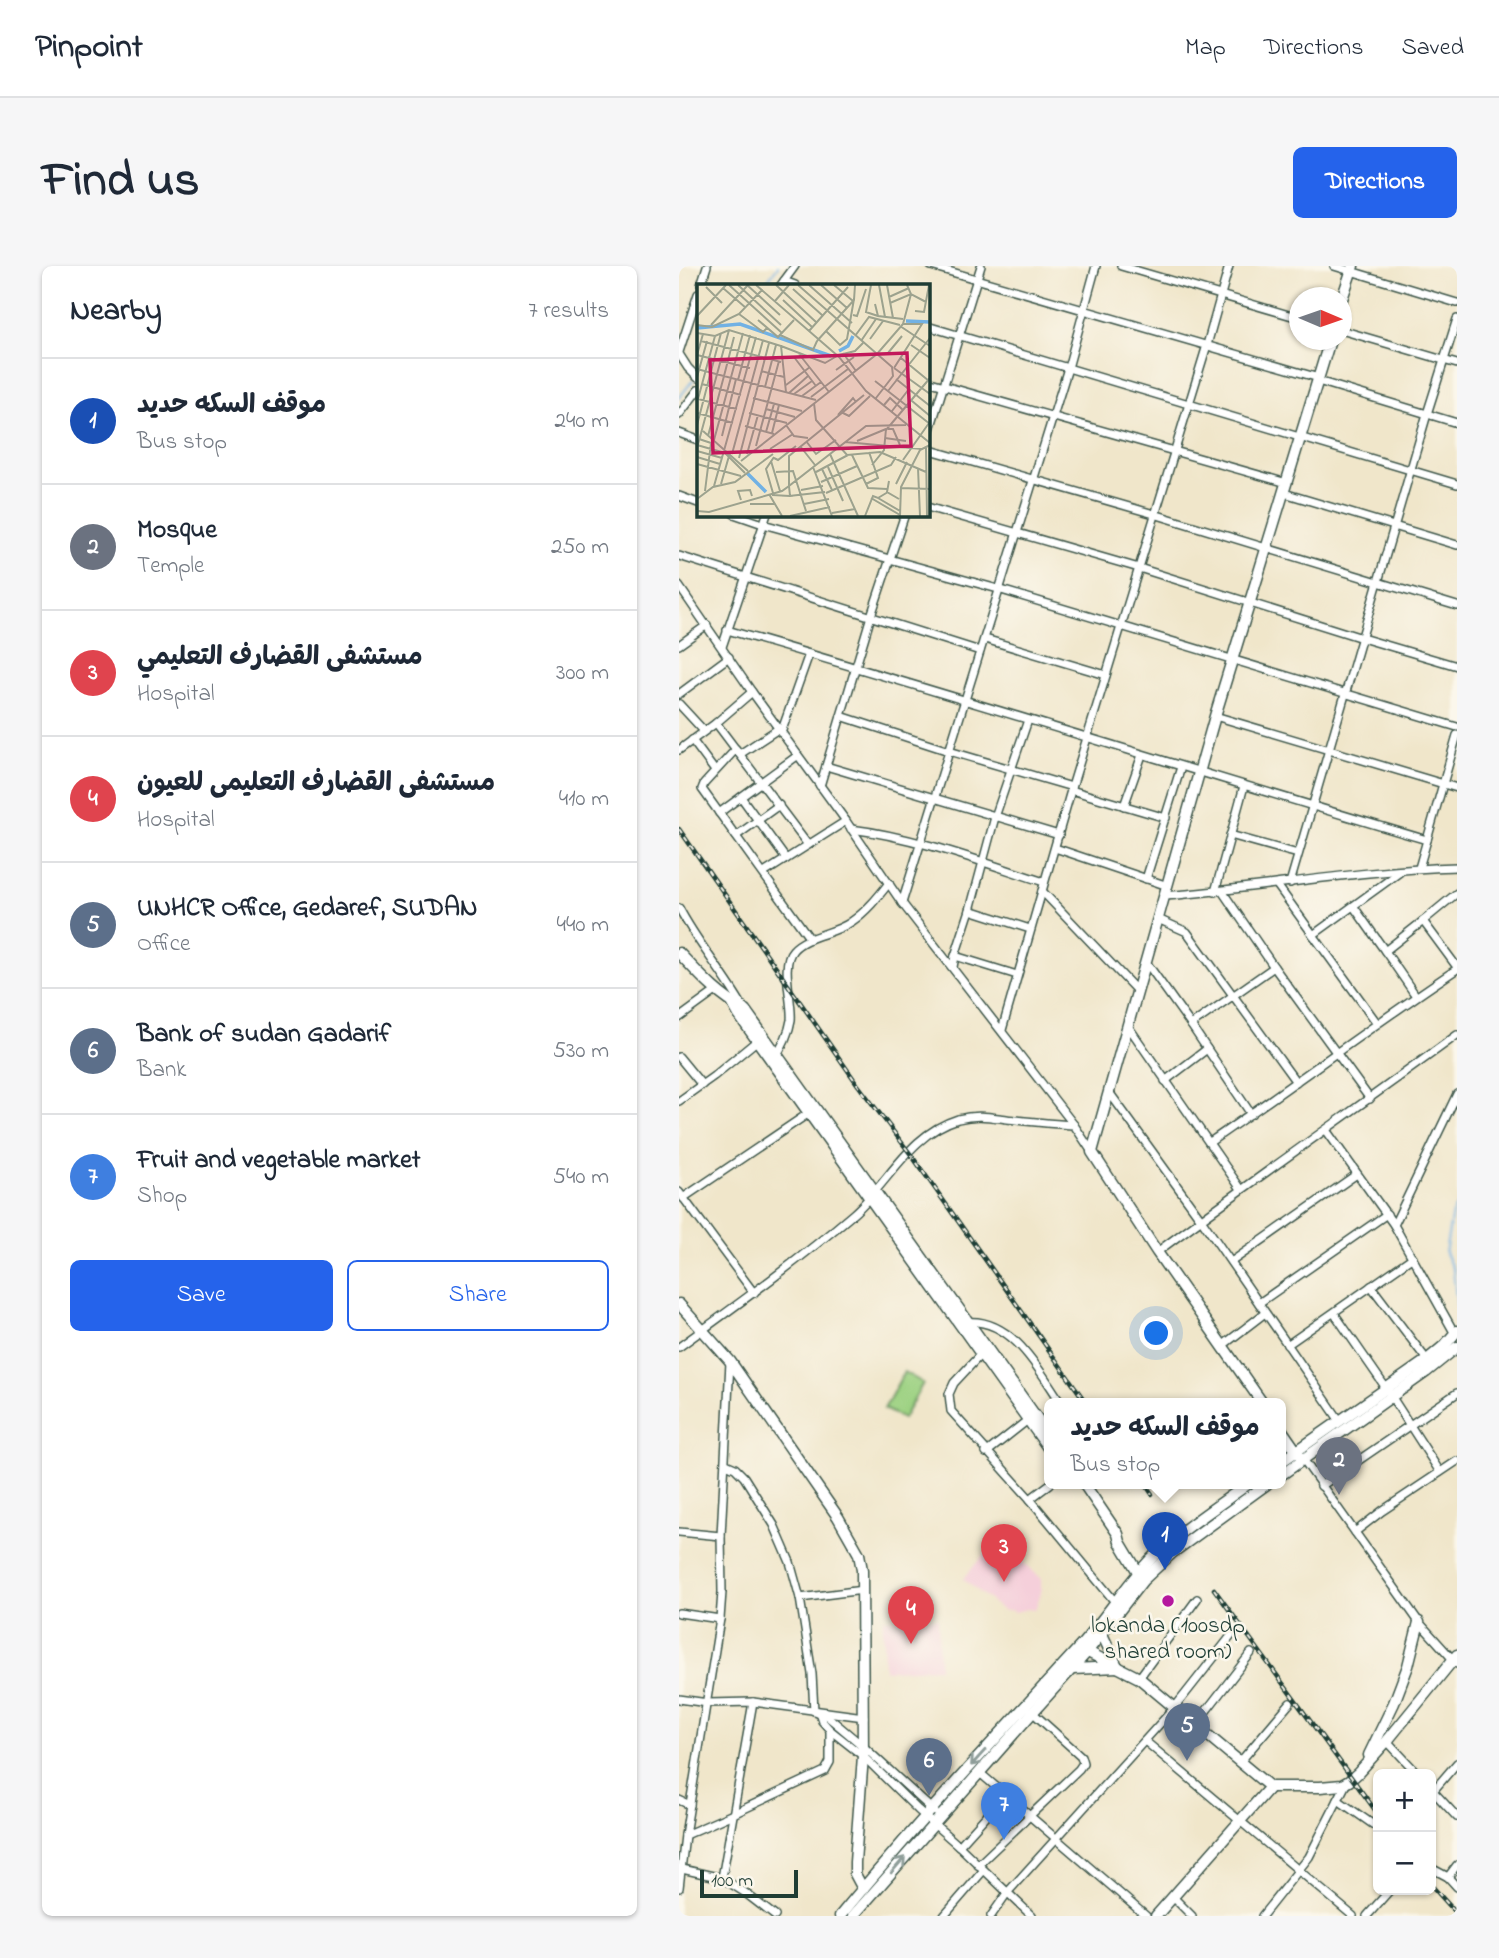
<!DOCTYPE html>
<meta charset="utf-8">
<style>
:root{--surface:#fff;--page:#f6f6f7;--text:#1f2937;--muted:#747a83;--line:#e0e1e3;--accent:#2563eb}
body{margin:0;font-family:"Indie Flower","Playpen Sans Arabic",sans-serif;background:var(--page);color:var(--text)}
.controls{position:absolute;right:21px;bottom:21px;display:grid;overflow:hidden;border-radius:10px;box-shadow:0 2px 5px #0004}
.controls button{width:63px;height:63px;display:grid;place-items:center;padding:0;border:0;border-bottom:2px solid var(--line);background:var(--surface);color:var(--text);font:35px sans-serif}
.compass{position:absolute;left:610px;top:21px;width:63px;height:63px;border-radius:50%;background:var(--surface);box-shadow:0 2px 5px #0004;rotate:92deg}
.scale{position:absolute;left:21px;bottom:18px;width:98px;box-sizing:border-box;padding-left:7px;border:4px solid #1f3d34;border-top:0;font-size:19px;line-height:24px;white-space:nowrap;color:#1f3d34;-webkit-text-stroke:5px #fbf7ec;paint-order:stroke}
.you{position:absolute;left:478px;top:1068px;width:24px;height:24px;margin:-18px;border:5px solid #fff;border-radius:50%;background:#1a73e8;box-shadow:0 0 0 10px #1a73e833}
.badge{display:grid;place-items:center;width:46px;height:46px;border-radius:50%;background:var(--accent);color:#fff;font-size:23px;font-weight:700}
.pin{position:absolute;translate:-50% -58px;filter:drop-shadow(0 2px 4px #0008)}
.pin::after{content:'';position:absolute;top:37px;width:24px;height:21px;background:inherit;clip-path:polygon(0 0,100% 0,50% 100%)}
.popup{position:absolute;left:365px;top:1132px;width:242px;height:91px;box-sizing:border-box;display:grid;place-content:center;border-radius:10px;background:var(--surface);filter:drop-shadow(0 2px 5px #0005);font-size:23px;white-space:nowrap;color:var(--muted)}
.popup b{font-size:26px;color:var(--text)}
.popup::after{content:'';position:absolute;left:50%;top:100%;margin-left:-14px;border:14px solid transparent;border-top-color:var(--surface)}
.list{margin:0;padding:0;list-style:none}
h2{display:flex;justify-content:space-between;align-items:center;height:91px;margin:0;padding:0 28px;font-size:30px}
h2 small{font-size:23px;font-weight:400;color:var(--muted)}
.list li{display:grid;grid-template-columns:46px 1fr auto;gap:21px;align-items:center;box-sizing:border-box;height:126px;padding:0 28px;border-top:2px solid var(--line)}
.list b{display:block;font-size:26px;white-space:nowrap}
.list p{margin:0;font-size:23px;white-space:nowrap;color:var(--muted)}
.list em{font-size:23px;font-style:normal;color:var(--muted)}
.actions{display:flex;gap:14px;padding:21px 28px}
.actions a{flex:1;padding:16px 0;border:2px solid var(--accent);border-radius:10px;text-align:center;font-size:24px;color:var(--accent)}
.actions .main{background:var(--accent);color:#fff}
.map{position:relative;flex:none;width:778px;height:1650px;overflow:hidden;border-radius:10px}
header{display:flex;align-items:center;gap:42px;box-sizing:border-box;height:98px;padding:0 35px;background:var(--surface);border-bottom:2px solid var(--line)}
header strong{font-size:33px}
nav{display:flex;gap:38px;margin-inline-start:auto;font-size:24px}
.intro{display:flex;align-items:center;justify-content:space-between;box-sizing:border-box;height:168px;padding:0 42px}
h1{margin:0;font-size:49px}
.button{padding:18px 32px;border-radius:10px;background:var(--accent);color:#fff;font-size:24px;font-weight:700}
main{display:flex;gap:42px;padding:0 42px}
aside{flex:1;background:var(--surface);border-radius:10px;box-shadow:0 2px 5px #0004}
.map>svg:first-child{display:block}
.built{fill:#f5cfda}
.green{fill:#9ed283;stroke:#5e885c;stroke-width:2}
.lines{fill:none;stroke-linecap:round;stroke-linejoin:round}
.stream{stroke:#71b1e4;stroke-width:2}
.street-casing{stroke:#3e564a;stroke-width:10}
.secondary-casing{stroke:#3e564a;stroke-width:13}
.street{stroke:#fff;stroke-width:7}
.secondary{stroke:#fff;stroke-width:10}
.rail-casing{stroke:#1f3d34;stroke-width:4.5}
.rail{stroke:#fbf7ec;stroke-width:2;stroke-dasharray:5;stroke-linecap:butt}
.oneway{stroke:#8f9e9a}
.poi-dot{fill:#b5179e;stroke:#fbf7ec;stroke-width:2.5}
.labels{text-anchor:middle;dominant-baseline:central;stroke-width:5;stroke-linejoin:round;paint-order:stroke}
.poi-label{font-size:23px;fill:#1f3d34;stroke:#fbf7ec}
.inset-river{fill:none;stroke:#71b1e4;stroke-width:3.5}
.inset-road{fill:none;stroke:#9ca28e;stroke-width:2}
.view{fill:#c2185b;fill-opacity:0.15;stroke:#c2185b;stroke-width:3.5}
.inset-edge{fill:none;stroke:#1f3d34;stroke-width:3.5}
</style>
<header>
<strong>Pinpoint</strong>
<nav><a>Map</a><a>Directions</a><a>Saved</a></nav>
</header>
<div class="intro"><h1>Find us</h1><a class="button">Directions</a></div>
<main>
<aside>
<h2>Nearby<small>7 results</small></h2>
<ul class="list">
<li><span class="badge" style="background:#1a4fb4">1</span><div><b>موقف السكه حديد</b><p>Bus stop</p></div><em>240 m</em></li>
<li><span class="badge" style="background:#6b7280">2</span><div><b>Mosque</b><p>Temple</p></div><em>250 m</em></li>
<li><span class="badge" style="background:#e0444e">3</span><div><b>مستشفى القضارف التعليمي</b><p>Hospital</p></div><em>300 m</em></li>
<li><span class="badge" style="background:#e0444e">4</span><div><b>مستشفى القضارف التعليمى للعيون</b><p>Hospital</p></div><em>410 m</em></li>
<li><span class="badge" style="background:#5c6f8a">5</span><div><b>UNHCR Office, Gedaref, SUDAN</b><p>Office</p></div><em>440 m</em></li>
<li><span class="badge" style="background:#5c6f8a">6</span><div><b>Bank of sudan Gadarif</b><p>Bank</p></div><em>530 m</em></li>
<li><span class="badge" style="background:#3f7fe0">7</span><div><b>Fruit and vegetable market</b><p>Shop</p></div><em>540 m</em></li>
</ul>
<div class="actions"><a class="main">Save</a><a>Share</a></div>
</aside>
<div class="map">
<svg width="778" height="1650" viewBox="0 0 778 1650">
<rect width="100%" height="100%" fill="#fbf7ec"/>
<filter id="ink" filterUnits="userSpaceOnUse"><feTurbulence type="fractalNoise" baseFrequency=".0143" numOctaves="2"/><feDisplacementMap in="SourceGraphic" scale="14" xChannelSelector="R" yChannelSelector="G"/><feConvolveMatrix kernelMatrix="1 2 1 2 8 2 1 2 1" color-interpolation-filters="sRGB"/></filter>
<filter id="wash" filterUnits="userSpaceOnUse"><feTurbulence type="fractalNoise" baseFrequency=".00686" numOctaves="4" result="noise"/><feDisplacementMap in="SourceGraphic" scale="28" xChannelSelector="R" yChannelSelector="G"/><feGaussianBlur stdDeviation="1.57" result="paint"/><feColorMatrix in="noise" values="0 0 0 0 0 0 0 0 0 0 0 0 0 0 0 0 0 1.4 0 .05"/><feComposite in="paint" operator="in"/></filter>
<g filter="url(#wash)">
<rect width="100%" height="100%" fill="#f0e6ca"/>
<!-- built -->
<g class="built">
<polygon points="306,1287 313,1287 325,1297 333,1287 362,1312 362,1327 356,1344 348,1343 336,1346 333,1344 324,1345 284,1313"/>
<polygon points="259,1352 260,1402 205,1404 204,1353"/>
</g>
<!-- green -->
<polygon class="green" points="225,1106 244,1117 224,1153 205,1143"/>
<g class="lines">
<!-- stream -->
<g class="stream">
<polyline points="85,19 99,0"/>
<polyline points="0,132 14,114"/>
<polyline points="778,940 773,947 766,987 774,1004 778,1040"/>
</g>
</g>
</g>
<g filter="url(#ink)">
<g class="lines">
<defs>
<g id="street">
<polyline points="252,0 640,112"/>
<polyline points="442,0 620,52"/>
<polyline points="655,0 778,37"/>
<polyline points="105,15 116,19"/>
<polyline points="22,19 28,0"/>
<polyline points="102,19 116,0"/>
<polyline points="248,60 778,218"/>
<polyline points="662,64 778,98"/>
<polyline points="0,86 19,28"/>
<polyline points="0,88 9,102 19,112"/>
<polyline points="248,115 608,217"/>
<polyline points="639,115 778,157"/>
<polyline points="0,149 19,124"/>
<polyline points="0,167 19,174"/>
<polyline points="248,173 302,0"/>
<polyline points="248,183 475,248 778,340"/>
<polyline points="605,227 778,279"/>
<polyline points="0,230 19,237"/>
<polyline points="248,241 460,302 683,372 778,400"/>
<polyline points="55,248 84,258 319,323 778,461"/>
<polyline points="0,290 301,385"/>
<polyline points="0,320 73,426 167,555 223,637 395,859 413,886"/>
<path d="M48,364C282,431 514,505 748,574"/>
<polyline points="306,373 427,409"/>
<polyline points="0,379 28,359"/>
<polyline points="43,381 88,248"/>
<polyline points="0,428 50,391"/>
<polyline points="0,438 25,465"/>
<polyline points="162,450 270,485 393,521"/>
<polyline points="536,450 778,522"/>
<polyline points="37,457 129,579"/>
<polyline points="102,467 130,388"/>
<polyline points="13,474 36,505"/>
<polyline points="57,483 25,518 23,523 131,673"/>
<polyline points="0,484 37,457 73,426"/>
<polyline points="61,488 99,463"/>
<polyline points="147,500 380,569"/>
<polyline points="141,520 192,350 226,248"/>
<polyline points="392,524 487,552"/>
<polyline points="62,531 107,593"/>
<polyline points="445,540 463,489"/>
<polyline points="40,547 118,490"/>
<path d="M172,563C237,571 303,596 365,616"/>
<polyline points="551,569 619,588"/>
<polyline points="57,570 100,539"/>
<polyline points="376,582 489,620"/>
<polyline points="740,602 778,469"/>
<polyline points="85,607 167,555"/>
<polyline points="467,613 502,501"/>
<polyline points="611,617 748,148 778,53"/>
<polyline points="598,619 698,757"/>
<polyline points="363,625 459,726"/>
<polyline points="543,625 595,701 691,833"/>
<polyline points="536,626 565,520"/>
<polyline points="778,627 744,655 778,701"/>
<path d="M486,630C583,622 680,604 778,601"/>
<polyline points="223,637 389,102 417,0"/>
<polyline points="675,641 706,685"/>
<path d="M0,642C18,677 45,707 64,741"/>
<polyline points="291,644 351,663"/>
<polyline points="479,653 508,666 617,816"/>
<polyline points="634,669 721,606"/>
<polyline points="276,690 338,709"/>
<polyline points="467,696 512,759 572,848"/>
<polyline points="274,701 276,690 291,644 316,551 349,454"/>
<polyline points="737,730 706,685 744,655"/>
<polyline points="0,752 37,725"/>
<polyline points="512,759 595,701"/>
<polyline points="449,760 562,923"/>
<polyline points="323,764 393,521 528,79 550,0"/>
<path d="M98,789C104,778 110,767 112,754C114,736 101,698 114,684C127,669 156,668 172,656C187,646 199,631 210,617"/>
<polyline points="0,791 23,819"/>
<polyline points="486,815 528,783"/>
<polyline points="430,826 522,953 661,1155"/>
<polyline points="0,835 35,810 80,773"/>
<polyline points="647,864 715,959"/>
<path d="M531,876C614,819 694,759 778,703"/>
<polyline points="0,926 75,1027"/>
<polyline points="4,932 130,847"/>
<path d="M478,986C577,912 678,842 778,769"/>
<polyline points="552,996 678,908"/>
<polyline points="692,1020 748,1094"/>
<polyline points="580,1037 708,948"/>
<polyline points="655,1047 707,1122 761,1206"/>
<path d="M288,1056C334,1052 361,1106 383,1138"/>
<polyline points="776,1068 715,959 778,828"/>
<polyline points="608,1079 734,991"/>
<polyline points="543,1080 586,1047"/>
<path d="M0,1081C59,1038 118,996 174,948C210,917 230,868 279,853C301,847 315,852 337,854C356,856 376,858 395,859"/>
<polyline points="302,1088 275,1117 270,1128 272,1145 351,1233 437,1337"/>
<polyline points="307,1187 350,1153"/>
<polyline points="624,1193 740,1356 778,1398"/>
<polyline points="47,1198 56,1202 65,1211 95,1259 111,1296 121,1332 133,1408 135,1445 148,1450 185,1481 256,1546"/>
<polyline points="642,1220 778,1127"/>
<polyline points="351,1233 371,1218"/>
<polyline points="0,1266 42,1270"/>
<polyline points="676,1266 703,1245 778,1195"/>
<polyline points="121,1332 184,1324"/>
<polyline points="0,1347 41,1353"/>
<polyline points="460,1412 518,1333"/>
<polyline points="0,1433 29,1437 74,1436 185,1451"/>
<polyline points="141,1449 143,1455 151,1464 184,1490 239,1544 280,1580 353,1650"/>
<polyline points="517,1458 572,1387"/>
<polyline points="466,1475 674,1650"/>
<polyline points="708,1475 739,1508"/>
<polyline points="561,1496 611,1437"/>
<polyline points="301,1507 467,1650"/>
<polyline points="752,1523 778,1551"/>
<polyline points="754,1525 778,1497"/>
<polyline points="0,1534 11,1539"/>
<polyline points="659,1534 699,1562"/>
<polyline points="6,1569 54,1548 146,1505 151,1496 151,1464"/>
<polyline points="280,1580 326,1529"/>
<polyline points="299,1599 400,1503 404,1497 402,1490 352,1445"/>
<polyline points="752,1602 769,1611 778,1621"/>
<polyline points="3,1603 43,1612 65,1626 96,1650"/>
<polyline points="769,1611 778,1599"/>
<polyline points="43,1612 74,1436"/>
<polyline points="0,1622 6,1569 41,1353 43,1326 42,1270 51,1096"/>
<polyline points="494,1631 513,1650"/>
<polyline points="265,1650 304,1605"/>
<polyline points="312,1650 328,1627 496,1441 552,1370"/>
<polyline points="583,1650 630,1591 667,1518"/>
<polyline points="688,1650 711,1624"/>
</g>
<g id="secondary">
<polyline points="662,36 674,0"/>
<path d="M0,687C20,708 39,730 66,744L370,1169"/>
<polyline points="54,738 60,749 370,1183"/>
<polyline points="0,1038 51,1095 159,1251 180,1288 183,1304 184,1490 176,1596 176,1608 184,1623"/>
<polyline points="584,1138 478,986 413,886 536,450 651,74"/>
<polyline points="602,1163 620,1189"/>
<polyline points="602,1196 748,1094 766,1079 778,1065"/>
<polyline points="602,1209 747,1106 778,1081"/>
<polyline points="405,1218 439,1268 441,1276 462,1311"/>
<polyline points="423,1368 438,1400"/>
<polyline points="403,1383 460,1412 591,1521 641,1521 663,1519 670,1515 679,1507 708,1475 778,1389"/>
<polyline points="393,1403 439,1401"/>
<polyline points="690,1489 715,1437 729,1400 740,1356"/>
<path d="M161,1650C237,1558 318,1471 398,1384C425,1355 445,1321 472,1293C501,1264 536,1242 569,1218"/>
<polyline points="174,1650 353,1447 408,1386 464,1314 493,1287 588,1218"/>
<polyline points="477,1650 591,1521"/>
</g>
</defs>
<!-- street casing -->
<use href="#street" class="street-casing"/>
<!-- secondary casing -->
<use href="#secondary" class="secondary-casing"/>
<!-- street -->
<use href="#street" class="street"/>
<!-- secondary -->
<use href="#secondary" class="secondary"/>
<defs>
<g id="rail">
<polyline points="0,563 179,819 233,890 408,1138"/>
<polyline points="466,1218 473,1228"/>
<polyline points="535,1323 699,1548"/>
<polyline points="752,1619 778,1648"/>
</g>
</defs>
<!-- rail casing -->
<use href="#rail" class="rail-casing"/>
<!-- rail -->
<use href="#rail" class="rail"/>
</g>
<!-- one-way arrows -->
<defs><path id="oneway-shaft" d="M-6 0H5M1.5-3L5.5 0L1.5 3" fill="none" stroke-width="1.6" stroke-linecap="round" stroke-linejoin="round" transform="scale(1.75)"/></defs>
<g class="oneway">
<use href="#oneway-shaft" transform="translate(299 1492) rotate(132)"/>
<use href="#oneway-shaft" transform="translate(219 1599) rotate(-49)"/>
</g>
</g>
<!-- markers -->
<circle class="poi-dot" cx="489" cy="1335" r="7"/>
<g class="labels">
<!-- poi labels -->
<g class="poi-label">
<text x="489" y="1360">lokanda (100sdp<tspan x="489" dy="26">shared room)</tspan></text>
</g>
</g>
<!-- overview -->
<g transform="translate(18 18)">
<rect width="233" height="233" fill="#f0e6ca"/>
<path class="inset-river" d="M209,37L233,38M0,44L43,40L134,72M142,67L151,62L156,52M50,189L69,208"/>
<path class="inset-road" d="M32,1L85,49M41,1L84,41M50,1L83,31M59,1L142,73L169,107L233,159M79,1L119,38M101,1L195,83L196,92L179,114M112,1L155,39M124,1L150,24M137,1L156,17M174,1L169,28L181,32M182,1L188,33M190,1L196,34M9,3L25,19M26,4L49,24M96,5L125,31M192,13L212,4M86,16L115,43M78,17L92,1M193,19L214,10L229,18M178,20L181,32L206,35M218,27L227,28L232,1M42,30L66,48L70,44M156,31L160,32L169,5M0,32L29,1M61,36L81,53L97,36M0,41L15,43L42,30L65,6M14,41L51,1M203,42L233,62M112,47L151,3M129,47L143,61L150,55L157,15M0,49L18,52L32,46L84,62L89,108M6,50L0,71L53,84M83,51L116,66L120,57M158,52L172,33L203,41M173,55L186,37M4,57L84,78M120,57L157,16L158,1M164,57L179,35M214,61L233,74M84,62L128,79L140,72M146,69L159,87M191,69L205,52M102,70L132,108M142,71L158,67L166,59M97,73L119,102M204,74L232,97M197,84L225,40H206M197,84L233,110M0,85L119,116M139,86L157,73M64,87L87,93M27,92L37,53M0,93L10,57M199,95L233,122M41,96L53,51M178,97L233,140M5,100L44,111M89,101L113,83M68,103L79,61M191,107L233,54M92,109L111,92M97,110L115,97M105,112L124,98M114,113L151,85M56,114L105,127M1,115L40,125M1,115L18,52M215,117L233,132M117,119L119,136L150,171L183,168L229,188M187,121L193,114L206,126M69,125L98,133M195,127L212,105M0,129L36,139M52,129L90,139M146,129L152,132L173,112M141,131L156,114L159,118M0,141L24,49M89,141L97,152L111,154M48,142L77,150M191,145H196L203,161M189,146L233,94M6,147L51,187M69,148L77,120M75,149L82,121M11,152L27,92M25,152L39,95M188,154L209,157M2,155L14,159L8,207M17,156L46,49M109,157L119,170L139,156M160,157L189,145M148,158L225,165M0,161L28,169L48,189M59,162L82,77M103,162L118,181M0,164L32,46M229,164L230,232M73,165L96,150M0,167L25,174M35,170L66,56M50,170L61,131M133,170L161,232M155,171L171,204L190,205M0,173L23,180M42,174L72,59M77,174L81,176L99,162M206,176L232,139M44,177L180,70L206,40L214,10L210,1M74,177L83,207M0,180L44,192M175,181L187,166L189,145M116,183L135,232M131,183L146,217M221,184L223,232M125,185L135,206M79,188L96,187L109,227M119,188L151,171M192,197L190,208L202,215M124,198L160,182M24,200L32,172M169,200L181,194L172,168M199,200L210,178M17,202L59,53M204,204L233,205M104,206L126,202M76,209L69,185L77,173M129,209L194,181L199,173M72,210L85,232M75,211L93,212L92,202L169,142L209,141M92,212L128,208M174,214L203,231M181,214L203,227M0,215L16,203L38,198L76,170M44,216L41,207L53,206L55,212M53,220H78M107,220L132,215M0,227L12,228L85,207L92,202V172L167,111M135,229L158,225M93,232L133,223M168,232L176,212L181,214L191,208M203,232L204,203L223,166L233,161"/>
<path class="view" d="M210,69L214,162L16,169L13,76Z"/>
<rect width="233" height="233" class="inset-edge"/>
</g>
</svg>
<div class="controls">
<button>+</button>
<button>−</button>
</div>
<svg class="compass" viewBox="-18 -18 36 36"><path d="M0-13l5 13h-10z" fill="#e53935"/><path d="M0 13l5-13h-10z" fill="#747a83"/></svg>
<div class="scale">100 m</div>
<div class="you"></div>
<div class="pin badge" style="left:486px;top:1304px;background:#1a4fb4">1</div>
<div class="popup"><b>موقف السكه حديد</b>Bus stop</div>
<div class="pin badge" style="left:660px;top:1229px;background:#6b7280">2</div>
<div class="pin badge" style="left:325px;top:1316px;background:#e0444e">3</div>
<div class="pin badge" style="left:232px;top:1378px;background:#e0444e">4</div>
<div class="pin badge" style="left:508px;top:1495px;background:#5c6f8a">5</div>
<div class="pin badge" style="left:250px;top:1530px;background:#5c6f8a">6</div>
<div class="pin badge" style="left:325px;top:1574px;background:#3f7fe0">7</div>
</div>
</main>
